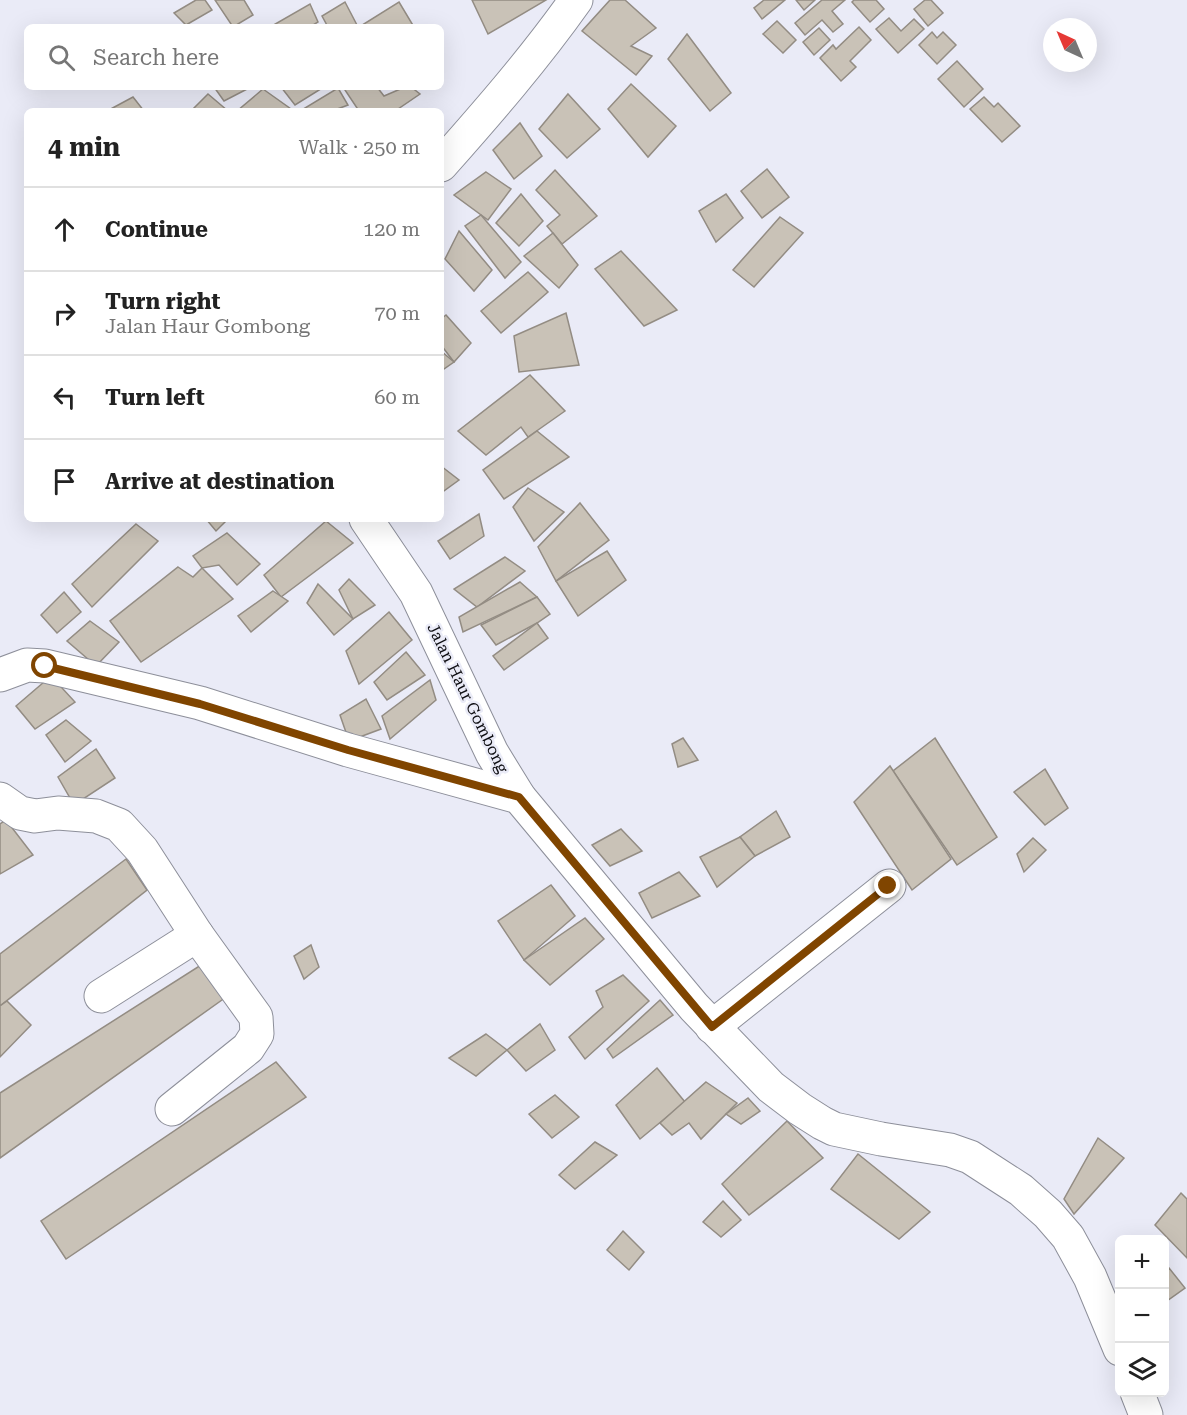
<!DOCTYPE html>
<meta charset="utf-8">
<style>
:root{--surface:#fff;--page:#f6f6f6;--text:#222;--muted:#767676;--line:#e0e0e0}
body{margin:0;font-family:"Roboto Serif",serif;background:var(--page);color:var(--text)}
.controls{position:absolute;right:18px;bottom:18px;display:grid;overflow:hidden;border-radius:9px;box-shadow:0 6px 24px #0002}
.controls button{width:54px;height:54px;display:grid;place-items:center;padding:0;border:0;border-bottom:2px solid var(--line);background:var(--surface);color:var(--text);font:30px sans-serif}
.compass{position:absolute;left:1043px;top:18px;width:54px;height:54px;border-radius:50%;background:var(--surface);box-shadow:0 6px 24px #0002;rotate:316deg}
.stop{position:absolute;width:18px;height:18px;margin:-14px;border:4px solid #804500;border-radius:50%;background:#fff}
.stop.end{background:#804500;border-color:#fff;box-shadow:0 2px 6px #0008}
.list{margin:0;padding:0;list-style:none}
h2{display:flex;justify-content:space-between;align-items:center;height:78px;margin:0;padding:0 24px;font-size:26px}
h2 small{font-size:20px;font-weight:400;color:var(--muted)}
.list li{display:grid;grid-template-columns:39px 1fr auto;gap:18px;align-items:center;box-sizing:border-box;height:84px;padding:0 24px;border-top:2px solid var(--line)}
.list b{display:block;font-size:22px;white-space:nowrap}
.list p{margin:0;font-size:20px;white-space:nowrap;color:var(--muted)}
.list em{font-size:20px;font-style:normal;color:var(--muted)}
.icon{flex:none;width:33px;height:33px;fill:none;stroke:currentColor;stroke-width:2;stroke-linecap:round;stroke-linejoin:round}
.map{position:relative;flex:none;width:1187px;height:1415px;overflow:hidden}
.search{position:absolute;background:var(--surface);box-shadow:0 6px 24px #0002;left:24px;top:24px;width:420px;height:66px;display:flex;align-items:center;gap:15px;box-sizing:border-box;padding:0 21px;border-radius:9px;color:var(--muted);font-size:22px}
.panel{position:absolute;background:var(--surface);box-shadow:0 6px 24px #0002;left:24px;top:108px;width:420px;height:414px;border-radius:9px}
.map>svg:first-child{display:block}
.building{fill:#c9c2b7;stroke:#938c83;stroke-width:1.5}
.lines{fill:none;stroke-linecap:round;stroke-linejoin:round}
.minor-casing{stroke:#8d8f9a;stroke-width:35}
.minor{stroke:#fff;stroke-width:33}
.route{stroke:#804500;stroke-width:8}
.labels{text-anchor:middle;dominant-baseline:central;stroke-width:5;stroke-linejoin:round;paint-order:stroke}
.street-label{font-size:16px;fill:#0d0d11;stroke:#eaebf7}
</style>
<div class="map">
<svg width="1187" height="1415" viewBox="0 0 1187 1415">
<rect width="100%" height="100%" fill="#eaebf7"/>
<!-- building -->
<g class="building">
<polygon points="196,0 205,0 212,10 186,25 174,13"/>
<polygon points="215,0 244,0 253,15 233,27"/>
<polygon points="472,0 546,0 488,34"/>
<polygon points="610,0 625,0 656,28 631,46 652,56 636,75 582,31"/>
<polygon points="764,0 785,0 762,19 754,8"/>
<polygon points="796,0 815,0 804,10"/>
<polygon points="822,0 845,0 832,11 843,24 833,32 822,20 805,35 795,23"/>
<polygon points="854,0 876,0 884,9 870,22 852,2"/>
<polygon points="925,0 931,0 943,13 928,26 914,9"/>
<polygon points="345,2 358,27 328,27 322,16"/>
<polygon points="399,2 414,27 359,27"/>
<polygon points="310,4 318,22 310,27 270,27"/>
<polygon points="889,18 901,31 914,19 924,29 898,53 876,29"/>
<polygon points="777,21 796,40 783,53 763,34"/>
<polygon points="859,27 871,40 850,61 856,67 841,81 820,58 833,45 836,49"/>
<polygon points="819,28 830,40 814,55 803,42"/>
<polygon points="932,32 937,38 943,32 956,45 937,64 919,45"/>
<polygon points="687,34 731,93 710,111 668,59"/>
<polygon points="957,61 983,89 964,107 938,79"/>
<polygon points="631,84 676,126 648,157 608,109"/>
<polygon points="214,87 251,87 224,101"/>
<polygon points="281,87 324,87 295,105"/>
<polygon points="343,87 377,87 384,96 405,87 411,87 420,94 395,111 359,111"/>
<polygon points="338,88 348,105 332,111 300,111"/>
<polygon points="263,89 291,109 288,111 237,111"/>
<polygon points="208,94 228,111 195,111 193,109"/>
<polygon points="568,94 600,129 567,158 539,129"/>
<polygon points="133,97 144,111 107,111"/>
<polygon points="984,97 994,107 998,103 1020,126 1002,142 970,109"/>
<polygon points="520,123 542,156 514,179 493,150"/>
<polygon points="767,169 789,197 762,218 741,191"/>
<polygon points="555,170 597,216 562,244 547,226 560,215 536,190"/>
<polygon points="486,172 511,189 488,220 454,195"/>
<polygon points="521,194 543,221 519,246 496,223"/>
<polygon points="726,194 743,218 716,242 699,211"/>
<polygon points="481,215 521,262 505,278 465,226"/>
<polygon points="780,217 803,233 754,287 733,270"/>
<polygon points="459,231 492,270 474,291 445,259"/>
<polygon points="553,233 578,265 559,288 524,256"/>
<polygon points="621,251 677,310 644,326 595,269"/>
<polygon points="528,272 548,292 501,333 481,311"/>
<polygon points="566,313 579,365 519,372 514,336"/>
<polygon points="446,315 471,343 454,362 441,345 441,319"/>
<polygon points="441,351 454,362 441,371"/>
<polygon points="530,375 565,411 528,437 521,427 486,455 458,431"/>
<polygon points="537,431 569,457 504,499 483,470"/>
<polygon points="441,466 459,480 441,493"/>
<polygon points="528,488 564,512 534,541 513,507"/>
<polygon points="580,503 609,540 556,581 538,547"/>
<polygon points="479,514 484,536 450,559 438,541"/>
<polygon points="206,519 228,519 216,531"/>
<polygon points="326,521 353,543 281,597 264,575"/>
<polygon points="136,524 158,541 92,607 72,584"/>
<polygon points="227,533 260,564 237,585 219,565 202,568 193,556"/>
<polygon points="607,551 626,580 578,616 556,581"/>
<polygon points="505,557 525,571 477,607 454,589"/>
<polygon points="178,567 193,577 202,568 233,599 141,662 110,621"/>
<polygon points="349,579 375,605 353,619 339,590"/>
<polygon points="520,582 537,597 463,632 459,617"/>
<polygon points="318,584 353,619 334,635 307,603"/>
<polygon points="273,591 288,601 251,632 238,616"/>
<polygon points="64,592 81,612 57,633 41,615"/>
<polygon points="537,597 550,614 537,623 496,645 481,625"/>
<polygon points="389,612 412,640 359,684 346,651"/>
<polygon points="90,621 119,642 96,666 67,641"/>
<polygon points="537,623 548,638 504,670 493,656"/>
<polygon points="406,652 425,675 387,700 374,682"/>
<polygon points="51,676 75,702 35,729 16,706"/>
<polygon points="430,680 436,700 390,739 382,716"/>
<polygon points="366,699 381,729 349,741 340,715"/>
<polygon points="66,720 91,741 65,762 46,735"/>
<polygon points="683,738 698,760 678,767 672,744"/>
<polygon points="935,738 997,837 957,865 893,771"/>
<polygon points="96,749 115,778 74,805 58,777"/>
<polygon points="890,766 951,859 912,890 854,802"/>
<polygon points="1045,769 1068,808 1045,825 1014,792"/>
<polygon points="776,811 790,837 755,856 740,837"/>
<polygon points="6,820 33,855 0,874 0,824"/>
<polygon points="621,829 642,851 610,866 592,845"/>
<polygon points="740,837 755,856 717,887 700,857"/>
<polygon points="1033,838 1046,850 1024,872 1017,854"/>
<polygon points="126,859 147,890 0,1006 0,954"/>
<polygon points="679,872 700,896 652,918 639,893"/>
<polygon points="551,885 575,916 524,960 498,921"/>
<polygon points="585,918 604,939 550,985 524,960"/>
<polygon points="311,945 319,967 304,979 294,956"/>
<polygon points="201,965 229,995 0,1158 0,1093"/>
<polygon points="623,975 649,1001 585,1059 569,1037 603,1007 596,991"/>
<polygon points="660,1000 673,1015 613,1058 607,1049"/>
<polygon points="7,1001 31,1025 0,1057 0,1006"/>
<polygon points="540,1024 555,1050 526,1071 507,1050"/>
<polygon points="486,1034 507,1050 476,1076 449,1058"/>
<polygon points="276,1062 306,1097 66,1259 41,1221"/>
<polygon points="657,1068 685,1102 640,1139 616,1105"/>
<polygon points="706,1082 737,1103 701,1139 689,1123 672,1135 660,1123"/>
<polygon points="555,1095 579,1117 552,1138 529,1114"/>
<polygon points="748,1098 760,1111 741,1124 726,1114"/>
<polygon points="787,1121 823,1158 749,1215 722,1184"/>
<polygon points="1098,1138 1124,1158 1074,1214 1064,1199"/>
<polygon points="595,1142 617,1155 575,1189 559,1175"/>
<polygon points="858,1154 930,1212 899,1239 831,1189"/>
<polygon points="1181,1193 1187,1199 1187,1258 1155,1225"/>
<polygon points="723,1201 741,1220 721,1237 703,1222"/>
<polygon points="623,1231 644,1252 629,1270 607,1250"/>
<polygon points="1169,1268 1185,1288 1164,1303 1164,1272"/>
</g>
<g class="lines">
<defs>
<g id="minor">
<path d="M441,165C488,112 535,58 576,0"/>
<polyline points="366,519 416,593 492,753 519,797 694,1007 771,1087 800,1109 822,1123 834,1129 881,1139 950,1150 970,1157 1021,1190 1048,1214 1068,1237 1090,1277 1120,1349"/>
<polyline points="0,675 27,665 45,666 200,703 348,750 519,797"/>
<polyline points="0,799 20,813 35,816 58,813 96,816 119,825 142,850 197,935 256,1017 257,1034 248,1048 172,1109"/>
<polyline points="101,996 197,935"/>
<polyline points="712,1027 889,886"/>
<polyline points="1137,1392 1146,1415"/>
</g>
</defs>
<!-- minor casing -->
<use href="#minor" class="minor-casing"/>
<!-- minor -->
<use href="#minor" class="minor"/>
</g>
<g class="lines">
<!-- route -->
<polyline class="route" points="45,666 200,704 348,750 519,797 712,1027 888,886"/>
</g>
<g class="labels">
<!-- street labels -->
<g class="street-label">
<text transform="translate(468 698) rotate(64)">Jalan Haur Gombong</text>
</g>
</g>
</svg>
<div class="controls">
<button>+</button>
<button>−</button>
<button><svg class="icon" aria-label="layers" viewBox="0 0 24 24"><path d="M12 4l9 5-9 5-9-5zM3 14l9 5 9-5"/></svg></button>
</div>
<svg class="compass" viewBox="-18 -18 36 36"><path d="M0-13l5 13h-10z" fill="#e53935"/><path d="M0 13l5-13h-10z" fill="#767676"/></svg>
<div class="stop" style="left:45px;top:666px"></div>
<div class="stop end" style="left:888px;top:886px"></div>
<div class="search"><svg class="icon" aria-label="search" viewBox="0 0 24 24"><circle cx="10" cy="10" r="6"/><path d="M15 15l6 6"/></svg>Search here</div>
<section class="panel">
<h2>4 min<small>Walk · 250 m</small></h2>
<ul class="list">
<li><svg class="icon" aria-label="ahead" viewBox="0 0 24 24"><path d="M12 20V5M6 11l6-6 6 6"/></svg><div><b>Continue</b></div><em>120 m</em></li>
<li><svg class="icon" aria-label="right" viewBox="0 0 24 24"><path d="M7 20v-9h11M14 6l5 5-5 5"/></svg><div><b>Turn right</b><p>Jalan Haur Gombong</p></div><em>70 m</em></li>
<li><svg class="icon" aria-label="left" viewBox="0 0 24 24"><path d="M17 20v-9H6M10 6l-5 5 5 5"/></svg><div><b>Turn left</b></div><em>60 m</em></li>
<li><svg class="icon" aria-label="arrive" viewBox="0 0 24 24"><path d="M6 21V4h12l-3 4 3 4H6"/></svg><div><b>Arrive at destination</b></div></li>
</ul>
</section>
</div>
